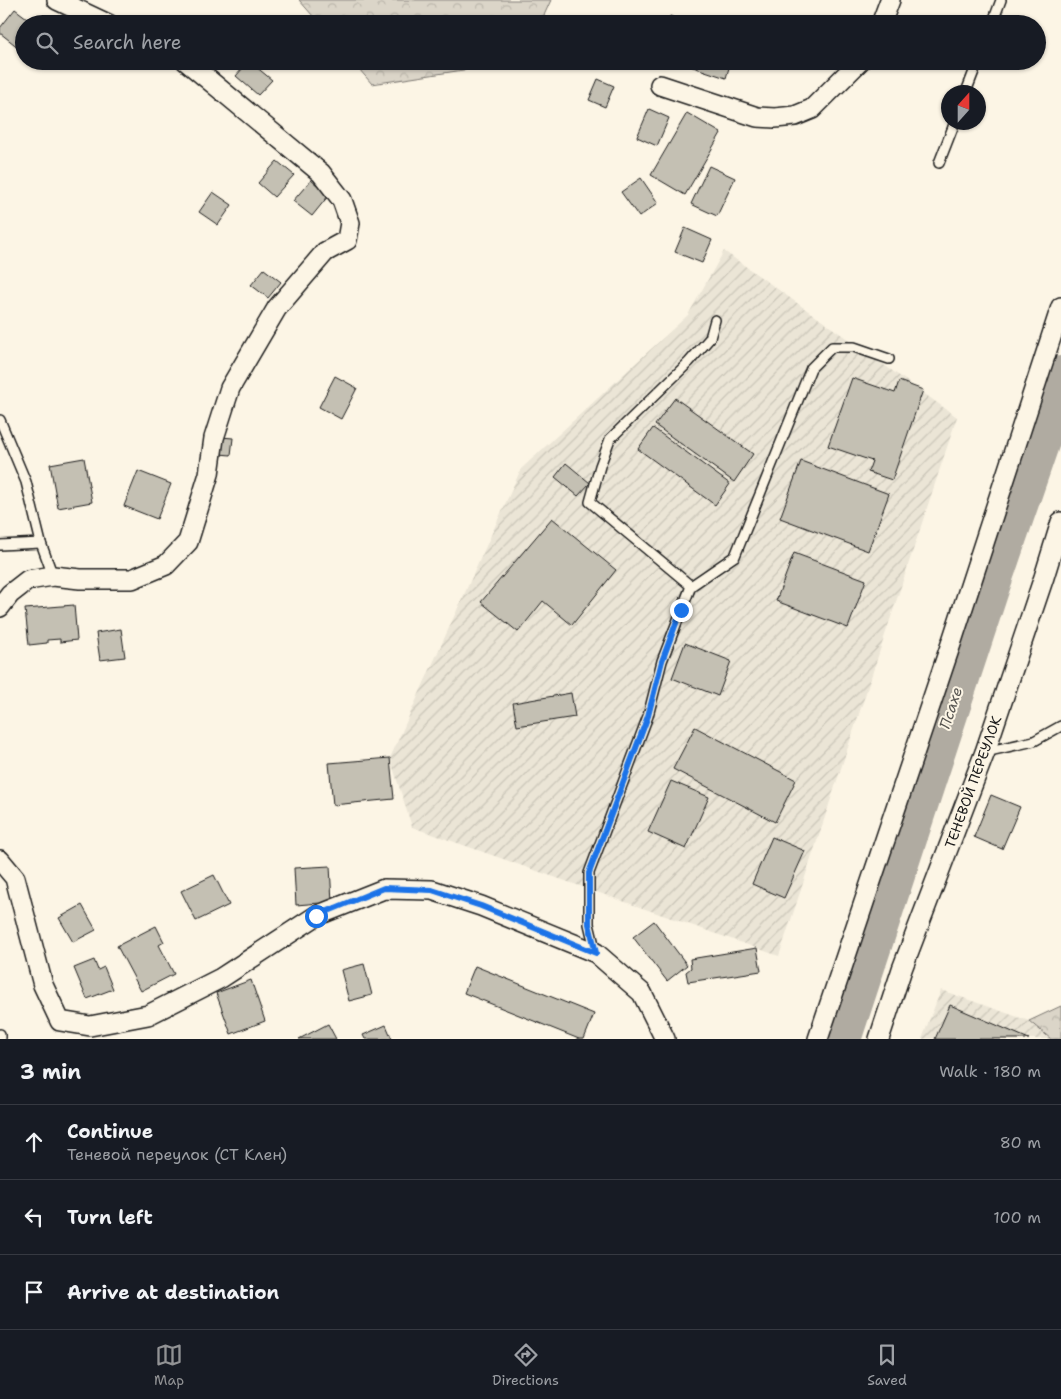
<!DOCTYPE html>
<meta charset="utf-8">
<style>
:root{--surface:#171b24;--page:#242831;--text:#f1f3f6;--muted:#9ea1a6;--line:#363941;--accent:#919294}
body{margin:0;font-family:"Shantell Sans",sans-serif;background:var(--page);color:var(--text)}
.compass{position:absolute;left:941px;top:85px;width:45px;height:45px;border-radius:50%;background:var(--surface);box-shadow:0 1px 4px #0004;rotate:21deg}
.stop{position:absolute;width:15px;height:15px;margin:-11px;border:4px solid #1a73e8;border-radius:50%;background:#fff}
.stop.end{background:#1a73e8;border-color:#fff;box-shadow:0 1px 5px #0008}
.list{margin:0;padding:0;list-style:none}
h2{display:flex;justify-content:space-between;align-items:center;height:65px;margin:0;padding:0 20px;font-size:21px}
h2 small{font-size:16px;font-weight:400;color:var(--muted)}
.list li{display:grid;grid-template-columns:32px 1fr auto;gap:15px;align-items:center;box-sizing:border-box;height:75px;padding:0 20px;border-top:1px solid var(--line)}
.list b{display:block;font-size:19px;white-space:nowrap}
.list p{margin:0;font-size:16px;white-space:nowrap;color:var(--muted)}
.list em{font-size:16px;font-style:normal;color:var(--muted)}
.icon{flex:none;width:28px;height:28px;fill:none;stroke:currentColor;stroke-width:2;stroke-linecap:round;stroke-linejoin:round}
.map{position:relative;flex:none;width:1061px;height:1039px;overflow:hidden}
.search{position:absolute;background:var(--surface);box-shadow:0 1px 4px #0004;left:15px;right:15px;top:15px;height:55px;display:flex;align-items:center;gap:12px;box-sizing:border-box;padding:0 18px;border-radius:28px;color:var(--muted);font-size:19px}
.sheet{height:290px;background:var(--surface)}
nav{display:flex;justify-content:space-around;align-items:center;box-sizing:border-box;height:70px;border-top:1px solid var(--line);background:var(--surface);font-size:14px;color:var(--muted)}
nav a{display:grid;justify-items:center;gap:2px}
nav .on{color:var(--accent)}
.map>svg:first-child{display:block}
.industrial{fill:url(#industrial-furrows)}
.forest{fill:url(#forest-crowns);stroke:#7c7872}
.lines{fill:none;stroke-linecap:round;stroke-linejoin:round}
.river{stroke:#b0aba1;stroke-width:42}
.building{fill:#c4c0b3;stroke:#1c1c1c}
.service-casing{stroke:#1c1c1c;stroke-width:12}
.minor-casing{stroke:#1c1c1c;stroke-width:22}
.service{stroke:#fcf5e5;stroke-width:9}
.minor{stroke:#fcf5e5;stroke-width:19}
.route{stroke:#1a73e8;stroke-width:6}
.labels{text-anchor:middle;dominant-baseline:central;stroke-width:4;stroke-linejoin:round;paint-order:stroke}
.street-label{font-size:14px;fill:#1c1c1c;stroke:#fcf5e5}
.water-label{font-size:15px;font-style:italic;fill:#575551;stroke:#fcf5e5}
</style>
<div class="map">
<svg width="1061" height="1039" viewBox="0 0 1061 1039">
<defs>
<pattern id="industrial-furrows" width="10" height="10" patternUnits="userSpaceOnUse" patternTransform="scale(1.25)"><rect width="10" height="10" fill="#ebe5d6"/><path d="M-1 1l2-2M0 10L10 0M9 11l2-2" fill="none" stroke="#c9c4b7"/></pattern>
<pattern id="forest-crowns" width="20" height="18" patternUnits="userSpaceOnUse" patternTransform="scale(1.25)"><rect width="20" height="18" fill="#dbd5c8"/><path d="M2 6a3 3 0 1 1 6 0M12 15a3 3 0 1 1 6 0" fill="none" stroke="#bbb6ab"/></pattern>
</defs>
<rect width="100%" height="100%" fill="#fcf5e5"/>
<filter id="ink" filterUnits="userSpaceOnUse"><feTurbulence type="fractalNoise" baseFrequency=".02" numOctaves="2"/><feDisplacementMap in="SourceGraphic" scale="10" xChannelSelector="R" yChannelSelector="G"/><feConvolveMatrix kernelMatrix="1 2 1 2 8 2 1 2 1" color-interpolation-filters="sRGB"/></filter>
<g filter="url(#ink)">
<!-- industrial -->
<g class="industrial">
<polygon points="724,251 957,417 779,956 412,827 390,758 521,469 688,315"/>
<polygon points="941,990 1029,1021 1051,1039 922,1039"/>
</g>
<!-- forest -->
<g class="forest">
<polygon points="299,0 551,0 540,24 320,24"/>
<polygon points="352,61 522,61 372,84"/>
<polygon points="1061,1006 1061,1039 1051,1039 1029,1021"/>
</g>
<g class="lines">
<!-- river -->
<polyline class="river" points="840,1039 988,589 1061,377"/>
</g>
<!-- building -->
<g class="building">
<polygon points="15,9 35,24 24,24 24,43 19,48 0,33 0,28"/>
<polygon points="670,16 688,24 666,24"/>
<polygon points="75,17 84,24 71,24"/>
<polygon points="72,61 85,61 81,68"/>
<polygon points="249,61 272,80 258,95 236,76"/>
<polygon points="691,61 731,61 726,78 690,66"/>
<polygon points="598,79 614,86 605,107 589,100"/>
<polygon points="649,109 669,118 657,146 637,137"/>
<polygon points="687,113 721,133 685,195 651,175"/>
<polygon points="277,161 294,175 274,197 258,183"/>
<polygon points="709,166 735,178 717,216 691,204"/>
<polygon points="641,178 658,203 639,217 621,192"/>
<polygon points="311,180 329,195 312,216 293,201"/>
<polygon points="213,192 232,205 218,225 199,212"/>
<polygon points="685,228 712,240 702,263 675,252"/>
<polygon points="264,269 281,282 268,298 251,285"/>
<polygon points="335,376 357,388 341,419 319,407"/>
<polygon points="852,378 895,393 899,381 923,390 892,480 868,472 872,461 828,446"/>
<polygon points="675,398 753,454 734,482 655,425"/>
<polygon points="653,428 730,484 715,505 638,449"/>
<polygon points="221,437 233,438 231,455 219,454"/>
<polygon points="84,458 92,502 58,508 50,464"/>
<polygon points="801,461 889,494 868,551 780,518"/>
<polygon points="566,463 590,483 578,496 555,477"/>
<polygon points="138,471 171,484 157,519 124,506"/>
<polygon points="552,518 616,570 572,625 543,601 518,632 481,602"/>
<polygon points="794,553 866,580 848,628 776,601"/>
<polygon points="74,605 77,640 60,642 60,639 47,640 47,643 29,645 25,609"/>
<polygon points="121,629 125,657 100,660 96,633"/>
<polygon points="685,643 731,661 718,696 672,678"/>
<polygon points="571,693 575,717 517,726 513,703"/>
<polygon points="695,727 796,780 775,822 673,769"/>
<polygon points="390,758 394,799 333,805 329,763"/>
<polygon points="671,781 709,797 686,849 648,832"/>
<polygon points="991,795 1020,807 1002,849 974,837"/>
<polygon points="772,837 805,851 784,898 752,884"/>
<polygon points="330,866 332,902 296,905 294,868"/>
<polygon points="214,875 229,905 196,921 181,891"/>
<polygon points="82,905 96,930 73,942 59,918"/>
<polygon points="654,921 687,965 667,981 633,937"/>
<polygon points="156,926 164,942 159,945 174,974 141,991 117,946"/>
<polygon points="757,948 761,971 688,982 686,972 691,968 690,959"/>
<polygon points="94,960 98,970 104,967 113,989 87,999 74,968"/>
<polygon points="364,964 372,995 349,1001 341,970"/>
<polygon points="475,966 594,1014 584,1039 579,1039 464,993"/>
<polygon points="251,980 265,1021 231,1034 216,993"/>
<polygon points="950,1005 1029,1039 935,1039"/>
<polygon points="328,1024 336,1039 299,1039"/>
<polygon points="386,1025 392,1039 365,1039 363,1035"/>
</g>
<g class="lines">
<defs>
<g id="service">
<polyline points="992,24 1001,0"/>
<polyline points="966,92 978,61"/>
<polyline points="939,163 955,122"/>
<polyline points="0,420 26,482 41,543 53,576"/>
<polyline points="0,545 41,543"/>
<polyline points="691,586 590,502 600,466 610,439 689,362 710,338 715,320"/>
<polyline points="985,752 1034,741 1061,726"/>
<polyline points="596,953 589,924 589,873 648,716 662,661 691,586 735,556 811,368 832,347 854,347 889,359"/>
<polyline points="0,1034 0,1039"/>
</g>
<g id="minor">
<polyline points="57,0 108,24"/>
<polyline points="881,24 890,0"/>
<polyline points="660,85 757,117 775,118 795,116 812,109 860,61"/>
<polyline points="0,607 10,594 28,580 53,576 80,579 132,579 166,565 188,542 209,474 214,438 230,388 277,308 325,252 347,240 350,223 342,200 321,173 186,61"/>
<polyline points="0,860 15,878 43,985 60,1021 90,1026 148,1015 221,978 316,916 384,889 432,890 481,906 596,953 642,993 665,1039"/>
<polyline points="818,1039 953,638 1061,307"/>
<polyline points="879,1039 902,969 985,752 1044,577 1061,522"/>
</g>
</defs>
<!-- service casing -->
<use href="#service" class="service-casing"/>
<!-- minor casing -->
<use href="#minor" class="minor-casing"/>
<!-- service -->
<use href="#service" class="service"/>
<!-- minor -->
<use href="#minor" class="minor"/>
</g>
</g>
<g class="lines" filter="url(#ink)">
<!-- route -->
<polyline class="route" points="316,916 384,888 432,890 481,906 596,953 589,924 589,873 648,716 662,661 681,610"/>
</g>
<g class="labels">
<!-- street labels -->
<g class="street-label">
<text transform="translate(973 782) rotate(-70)">ТЕНЕВОЙ ПЕРЕУЛОК</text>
</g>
<!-- water labels -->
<g class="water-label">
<text transform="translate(951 708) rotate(-72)">Псахе</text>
</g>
</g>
</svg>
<svg class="compass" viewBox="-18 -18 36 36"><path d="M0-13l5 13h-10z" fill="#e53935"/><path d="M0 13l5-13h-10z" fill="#9ea1a6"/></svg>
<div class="stop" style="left:316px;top:916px"></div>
<div class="stop end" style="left:681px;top:610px"></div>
<div class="search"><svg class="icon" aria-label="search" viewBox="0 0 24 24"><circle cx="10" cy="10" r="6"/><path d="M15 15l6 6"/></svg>Search here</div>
</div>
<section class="sheet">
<h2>3 min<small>Walk · 180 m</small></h2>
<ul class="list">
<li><svg class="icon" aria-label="ahead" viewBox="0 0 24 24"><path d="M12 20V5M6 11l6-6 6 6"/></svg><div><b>Continue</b><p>Теневой переулок (СТ Клен)</p></div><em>80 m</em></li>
<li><svg class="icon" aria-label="left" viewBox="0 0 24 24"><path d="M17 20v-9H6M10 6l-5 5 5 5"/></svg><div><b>Turn left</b></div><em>100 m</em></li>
<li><svg class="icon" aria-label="arrive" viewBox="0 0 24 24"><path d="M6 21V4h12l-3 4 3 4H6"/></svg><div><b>Arrive at destination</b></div></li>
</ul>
</section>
<nav>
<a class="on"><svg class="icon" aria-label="map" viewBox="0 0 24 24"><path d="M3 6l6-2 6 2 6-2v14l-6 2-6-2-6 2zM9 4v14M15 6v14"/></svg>Map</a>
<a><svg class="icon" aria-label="directions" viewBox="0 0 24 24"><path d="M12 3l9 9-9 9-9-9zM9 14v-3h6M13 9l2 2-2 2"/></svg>Directions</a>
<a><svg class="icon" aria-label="saved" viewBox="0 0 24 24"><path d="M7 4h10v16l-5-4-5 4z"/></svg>Saved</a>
</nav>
